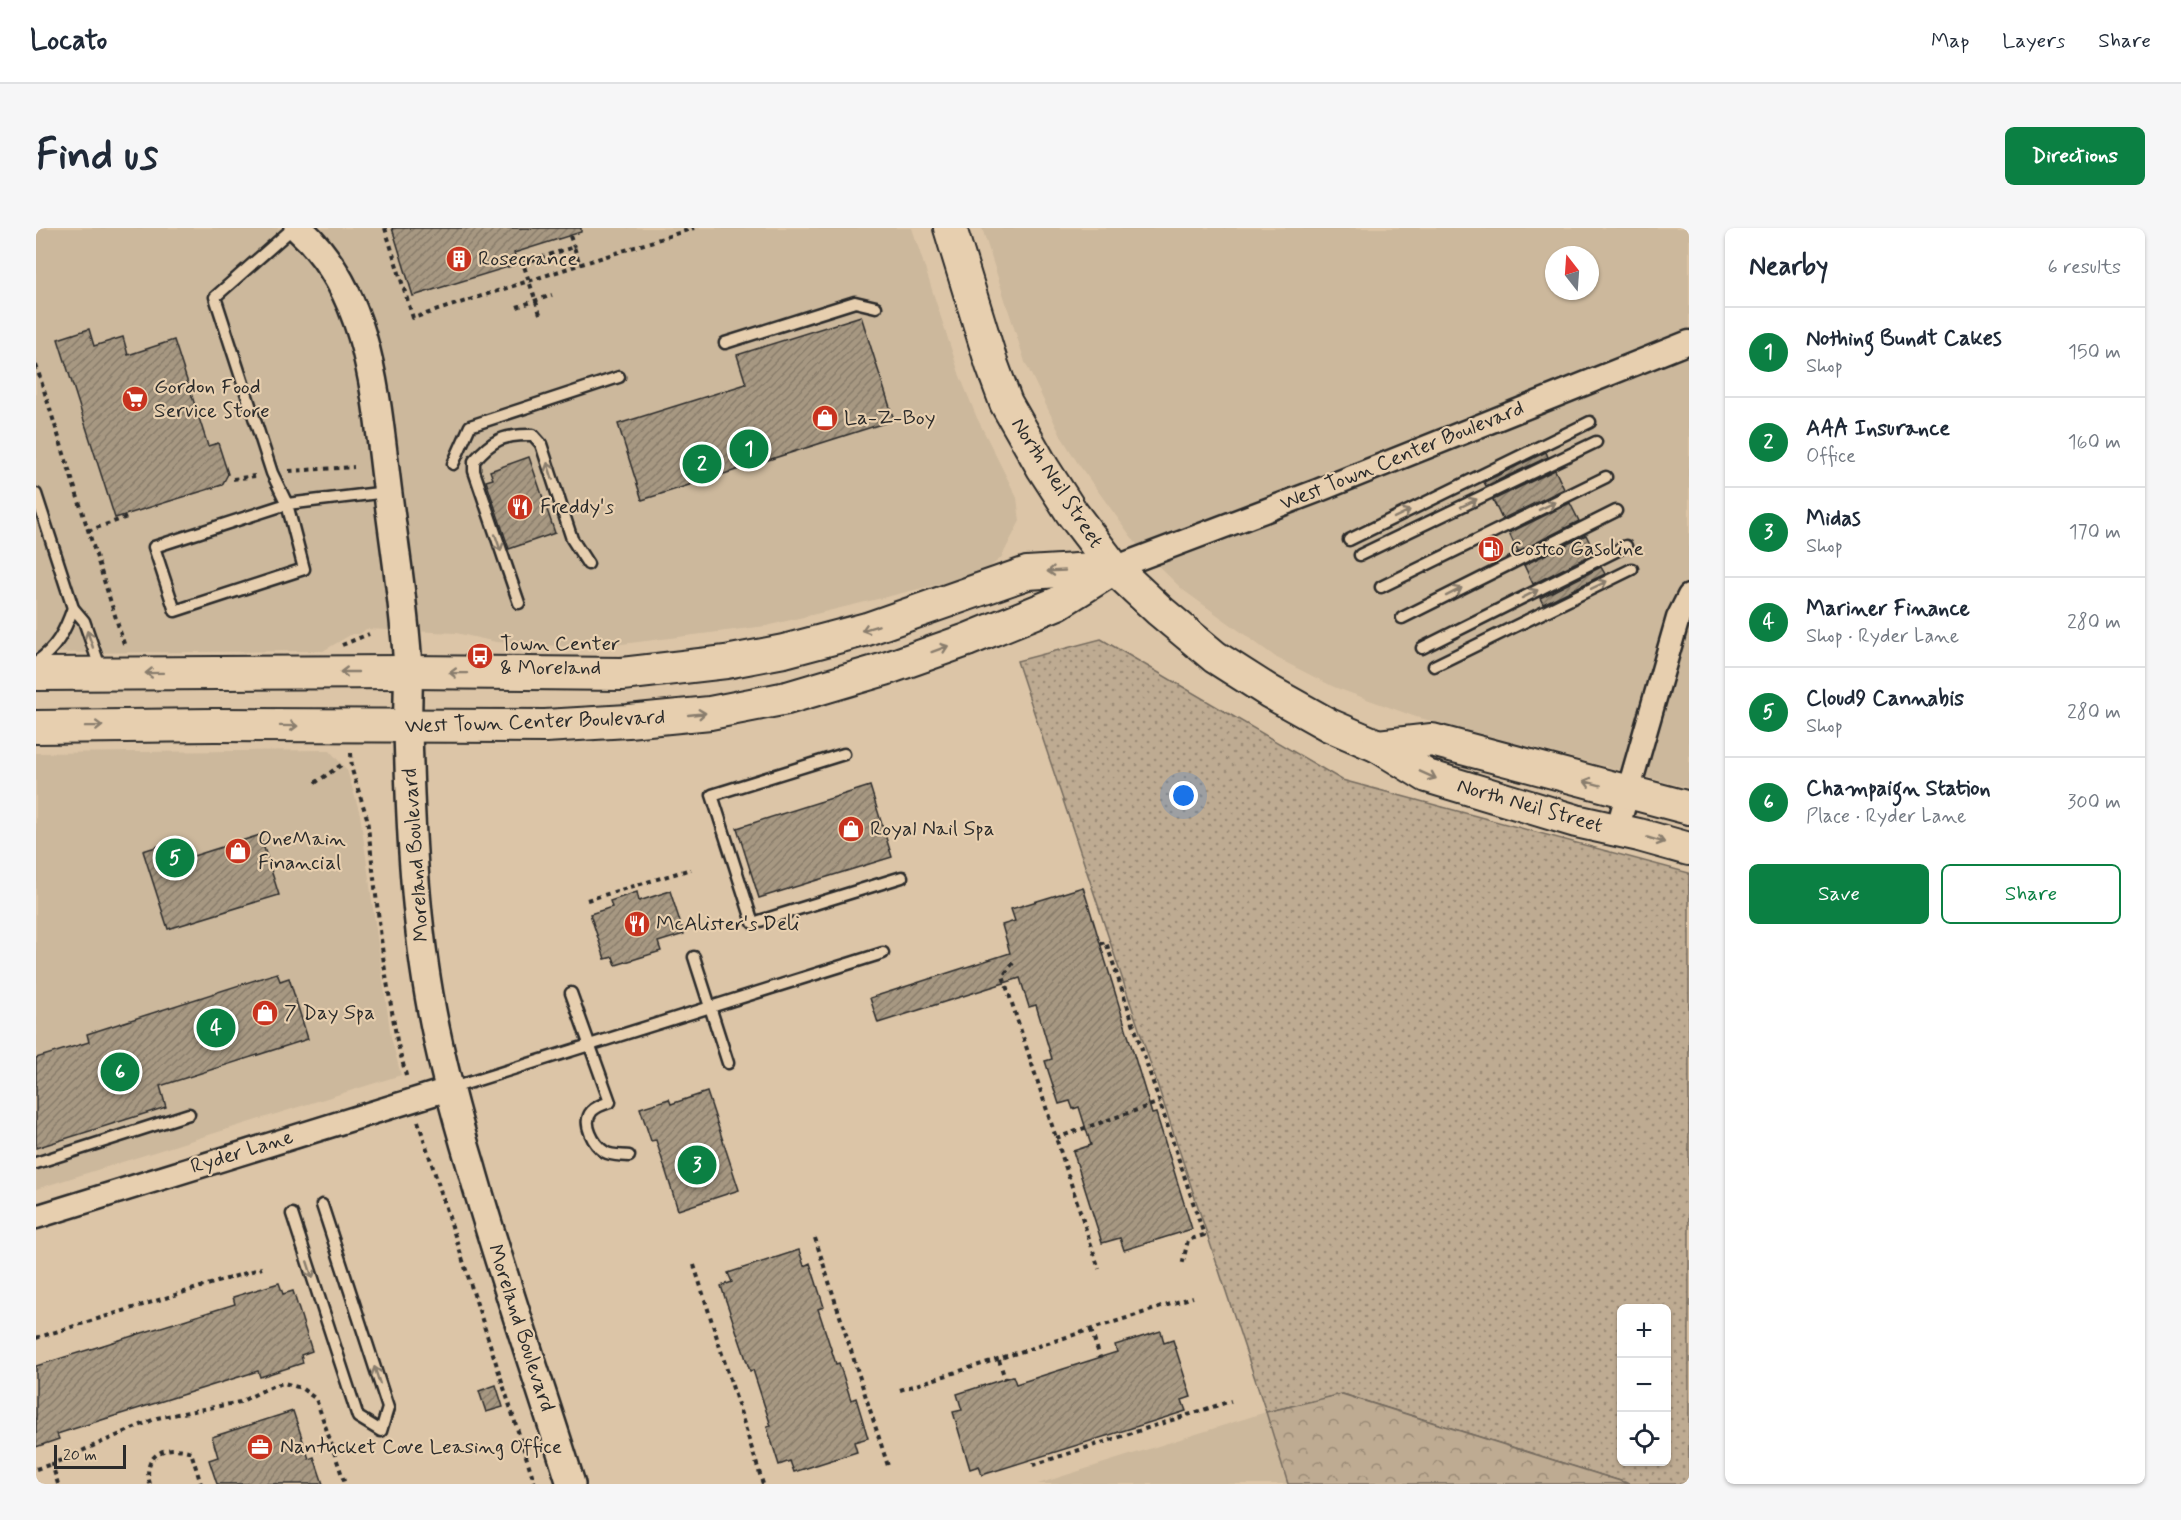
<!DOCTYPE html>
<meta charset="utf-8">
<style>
:root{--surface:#fff;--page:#f6f6f7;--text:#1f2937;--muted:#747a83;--line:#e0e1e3;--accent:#0b8043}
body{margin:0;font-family:Mynerve,sans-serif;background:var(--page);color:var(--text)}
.controls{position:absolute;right:18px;bottom:18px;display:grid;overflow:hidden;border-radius:9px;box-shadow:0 2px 4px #0004}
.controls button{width:54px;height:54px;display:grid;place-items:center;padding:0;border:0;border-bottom:2px solid var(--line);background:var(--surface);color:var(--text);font:30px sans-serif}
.compass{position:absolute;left:1509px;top:18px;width:54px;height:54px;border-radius:50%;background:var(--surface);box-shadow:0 2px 4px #0004;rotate:343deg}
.scale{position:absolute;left:18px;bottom:15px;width:72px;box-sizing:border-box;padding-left:6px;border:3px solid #2b2b2b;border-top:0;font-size:16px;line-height:21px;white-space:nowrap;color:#2b2b2b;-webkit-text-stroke:4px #e7cfaf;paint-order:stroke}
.you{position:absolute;left:1148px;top:568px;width:21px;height:21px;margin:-15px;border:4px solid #fff;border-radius:50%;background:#1a73e8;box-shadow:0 0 0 9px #1a73e833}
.badge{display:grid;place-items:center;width:39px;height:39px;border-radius:50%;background:var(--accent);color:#fff;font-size:20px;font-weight:700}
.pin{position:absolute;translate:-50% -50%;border:3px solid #fff;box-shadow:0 2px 6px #0006}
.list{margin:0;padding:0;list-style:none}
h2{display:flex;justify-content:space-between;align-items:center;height:78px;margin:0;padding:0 24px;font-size:26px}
h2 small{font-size:20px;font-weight:400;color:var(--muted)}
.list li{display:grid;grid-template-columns:39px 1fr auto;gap:18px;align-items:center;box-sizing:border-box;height:90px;padding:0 24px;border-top:2px solid var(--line)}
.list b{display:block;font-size:22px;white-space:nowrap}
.list p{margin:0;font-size:20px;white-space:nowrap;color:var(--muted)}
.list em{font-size:20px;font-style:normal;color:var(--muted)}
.actions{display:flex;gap:12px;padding:18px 24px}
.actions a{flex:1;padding:14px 0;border:2px solid var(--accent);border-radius:9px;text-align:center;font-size:21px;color:var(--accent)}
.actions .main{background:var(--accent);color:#fff}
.icon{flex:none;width:33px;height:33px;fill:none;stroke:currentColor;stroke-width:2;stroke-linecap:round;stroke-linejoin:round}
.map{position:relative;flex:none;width:1653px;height:1256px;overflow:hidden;border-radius:9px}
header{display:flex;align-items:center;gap:36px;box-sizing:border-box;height:84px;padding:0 30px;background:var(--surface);border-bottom:2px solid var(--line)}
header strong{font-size:28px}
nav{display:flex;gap:33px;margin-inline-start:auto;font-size:21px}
.intro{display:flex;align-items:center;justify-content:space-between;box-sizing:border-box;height:144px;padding:0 36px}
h1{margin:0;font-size:42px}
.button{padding:15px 27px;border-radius:9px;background:var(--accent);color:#fff;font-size:21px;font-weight:700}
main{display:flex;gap:36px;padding:0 36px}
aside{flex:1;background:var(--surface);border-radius:9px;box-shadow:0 2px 4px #0004}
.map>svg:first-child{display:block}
.built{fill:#ccb89c;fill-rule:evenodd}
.grass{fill:url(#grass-dots);stroke:#746b5e;stroke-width:1.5;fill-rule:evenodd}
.forest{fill:url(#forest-crowns);stroke:#746b5e;stroke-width:1.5}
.building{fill:url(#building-hatch);stroke:#2b2b2b;stroke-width:1.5}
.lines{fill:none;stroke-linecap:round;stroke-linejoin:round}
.service-casing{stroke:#2b2b2b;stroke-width:15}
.minor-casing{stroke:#2b2b2b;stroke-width:27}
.tertiary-casing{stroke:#2b2b2b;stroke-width:32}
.secondary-casing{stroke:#2b2b2b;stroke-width:36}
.path{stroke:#2b2b2b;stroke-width:4;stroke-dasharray:4.5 4.5;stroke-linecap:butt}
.service{stroke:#e7cfaf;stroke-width:10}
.minor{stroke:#e7cfaf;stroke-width:22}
.tertiary{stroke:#e7cfaf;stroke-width:27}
.secondary{stroke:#e7cfaf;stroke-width:32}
.oneway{stroke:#897d6d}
.labels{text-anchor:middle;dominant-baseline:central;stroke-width:4.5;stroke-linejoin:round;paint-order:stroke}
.poi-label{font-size:21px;fill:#2b2b2b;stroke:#e7cfaf;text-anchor:start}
.street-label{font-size:21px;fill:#2b2b2b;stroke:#e7cfaf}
</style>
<header>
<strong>Locato</strong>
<nav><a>Map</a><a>Layers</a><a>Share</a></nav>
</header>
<div class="intro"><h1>Find us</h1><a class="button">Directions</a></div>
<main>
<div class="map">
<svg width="1653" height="1256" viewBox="0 0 1653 1256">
<defs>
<pattern id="grass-dots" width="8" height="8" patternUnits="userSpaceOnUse" patternTransform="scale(1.5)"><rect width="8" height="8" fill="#beab92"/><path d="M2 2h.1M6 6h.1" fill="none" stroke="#9b8b77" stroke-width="1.8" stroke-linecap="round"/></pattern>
<pattern id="forest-crowns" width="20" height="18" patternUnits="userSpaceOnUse" patternTransform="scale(1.5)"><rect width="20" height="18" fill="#beab92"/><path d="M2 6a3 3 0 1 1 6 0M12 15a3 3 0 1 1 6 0" fill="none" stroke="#9b8b77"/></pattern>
<pattern id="building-hatch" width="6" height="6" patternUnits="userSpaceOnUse" patternTransform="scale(1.5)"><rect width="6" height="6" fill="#a79882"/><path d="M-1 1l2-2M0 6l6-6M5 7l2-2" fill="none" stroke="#887c6b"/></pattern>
</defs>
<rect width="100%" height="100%" fill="#dcc5a7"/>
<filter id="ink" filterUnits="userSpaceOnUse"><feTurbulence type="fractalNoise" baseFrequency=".0167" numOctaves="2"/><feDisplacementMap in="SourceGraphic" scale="12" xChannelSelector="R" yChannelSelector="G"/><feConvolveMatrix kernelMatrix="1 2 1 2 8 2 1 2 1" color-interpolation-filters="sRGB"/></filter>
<g filter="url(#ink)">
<!-- built -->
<g class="built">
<polygon points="0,0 876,0 924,148 941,190 981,270 984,293 965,330 945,346 730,398 554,420 460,414 420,405 330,401 324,406 316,406 287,423 0,425"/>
<path d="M946,0H1653V560L1380,489L1298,459L1241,430L1147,362L1102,318L1043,237L1025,208L989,134ZM1518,27H1554V63H1518Z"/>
<polygon points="293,522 311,542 324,586 355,809 365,847 0,961 0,525"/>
<polygon points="1230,1184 1252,1256 1002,1256"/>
</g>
<!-- grass -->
<path class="grass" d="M1065,411L1306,552L1653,645V1256H1594L1307,1166L1230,1184L981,433ZM1586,1080H1630V1234H1586Z"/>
<!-- forest -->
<polygon class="forest" points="1306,1166 1594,1256 1252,1256 1230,1184"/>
<!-- building -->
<g class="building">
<polygon points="356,0 545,0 545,4 478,25 482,36 377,68"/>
<polygon points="825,88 858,192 606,272 582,196 710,156 701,127"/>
<polygon points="53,101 58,118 87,109 92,127 138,112 172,218 182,215 192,246 186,257 79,290 22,111"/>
<polygon points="1510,224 1512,229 1450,258 1448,254"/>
<polygon points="493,229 519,305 473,321 450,253 457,251 454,243"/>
<polygon points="1519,242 1528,261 1466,291 1457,272"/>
<polygon points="1534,275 1543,293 1482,324 1473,305"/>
<polygon points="1550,307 1559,325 1497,356 1488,337"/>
<polygon points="1565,339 1569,346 1507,376 1504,370"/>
<polygon points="834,558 856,629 723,670 701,600"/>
<polygon points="224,607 243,667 132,701 107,623 145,611 151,630"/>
<polygon points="1047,659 1116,886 1120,885 1156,1001 1088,1022 1084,1010 1066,1015 1037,923 1055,917 1043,879 1037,881 1034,873 1023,876 1009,833 1016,831 1000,777 993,779 984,750 842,795 834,770 974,725 966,697 979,693 975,681"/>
<polygon points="634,663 648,706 622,714 625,723 580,737 577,729 569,731 554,686 576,679 574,673 601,664 603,673"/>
<polygon points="241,745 244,753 253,750 272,811 124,858 130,879 0,920 0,830 53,814 51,806"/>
<polygon points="671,864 703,962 642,982 620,912 615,913 604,880 633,871 635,876"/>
<polygon points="763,1022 768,1038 774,1035 788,1079 782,1081 800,1136 803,1135 815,1172 820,1170 832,1210 818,1214 821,1224 758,1244 754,1233 743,1237 731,1199 735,1198 717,1142 714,1143 685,1058 696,1054 692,1045"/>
<polygon points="243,1055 247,1066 257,1063 276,1123 265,1127 267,1135 224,1149 222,1143 21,1206 23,1211 0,1219 0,1138 199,1076 197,1069"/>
<polygon points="1125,1103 1128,1115 1137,1112 1155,1169 1146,1172 1150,1183 946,1247 943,1238 934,1241 917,1184 926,1182 921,1166 977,1148 980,1156 1081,1124 1079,1117"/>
<polygon points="460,1157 467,1179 450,1184 443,1163"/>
<polygon points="257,1183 273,1231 278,1229 287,1256 181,1256 173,1232 182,1229 176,1209"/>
</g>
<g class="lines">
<defs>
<g id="service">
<polyline points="257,0 179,69 236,245 251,276 268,341 139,383 118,319 251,276 351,264"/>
<polyline points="689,115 819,74 840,79"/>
<polyline points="417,236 434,198 583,149"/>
<polyline points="0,266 37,380 48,393 65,442"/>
<polyline points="1313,312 1554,194"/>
<polyline points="1324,327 1560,214"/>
<polyline points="1345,359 1570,249"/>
<path d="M483,375L438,243V233C456,212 468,206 497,207L505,216L536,311L552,336"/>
<polyline points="1366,390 1580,283"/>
<polyline points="1386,420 1590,318"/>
<path d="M0,434C20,421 29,403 37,380"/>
<polyline points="1398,438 1596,341"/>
<polyline points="808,526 676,567 717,695 866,649"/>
<polyline points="658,729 692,835"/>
<path d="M535,765L574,874C568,876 561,878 556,883C545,895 558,917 569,924C575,928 586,927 593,928"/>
<polyline points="413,861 847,725"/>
<polyline points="0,935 153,886"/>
<polyline points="256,986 322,1189 345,1203 352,1180 286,977"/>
</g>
<g id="minor">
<polyline points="1078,340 1281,263 1653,114"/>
<polyline points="1581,602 1642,390 1653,368"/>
<polyline points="0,989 413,861"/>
</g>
<path id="tertiary" d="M262,0C336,66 340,174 352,266C359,324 369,382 372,441C373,461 371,480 372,500C374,588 378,680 393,767C403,825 418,882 435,938C465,1045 502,1150 535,1256"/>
<g id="secondary">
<polyline points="914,0 956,137 970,175 1007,240 1036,285 1078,340 1124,383 1179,429 1234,464 1293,497 1342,518 1391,548 1540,593 1603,607 1653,621"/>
<polyline points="0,446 372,444 586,446 690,434 748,423 831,401 991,345 1074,340"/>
<polyline points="0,499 178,497 509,498 592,493 674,485 751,470 849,441 931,412 1022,375 1078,340"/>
<polyline points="1342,518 1396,512 1653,580"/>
</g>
</defs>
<!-- service casing -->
<use href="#service" class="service-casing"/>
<!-- minor casing -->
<use href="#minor" class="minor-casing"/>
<!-- tertiary casing -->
<use href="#tertiary" class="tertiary-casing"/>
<!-- secondary casing -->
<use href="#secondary" class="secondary-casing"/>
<!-- path -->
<g class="path">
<polyline points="349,0 377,90 658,0"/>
<polyline points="534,8 538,19"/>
<polyline points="481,79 516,67"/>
<polyline points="504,86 487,35 538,19 544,37"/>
<polyline points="0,137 89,419"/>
<polyline points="253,243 318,239"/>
<polyline points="197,251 219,248"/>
<polyline points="52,303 94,288"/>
<polyline points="306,417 333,406"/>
<polyline points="315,525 316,542 331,590 348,736 361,813 371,851"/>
<polyline points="279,555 308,535"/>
<polyline points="551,672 655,641"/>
<polyline points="1064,716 1070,714 1168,1007 1152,1012 1146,1038"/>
<polyline points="977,735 967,748 1063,1041"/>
<polyline points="382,893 499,1256"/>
<polyline points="1020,910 1124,874"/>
<polyline points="779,1010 852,1238"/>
<polyline points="658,1037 727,1256"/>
<polyline points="1055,1102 1064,1129"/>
<polyline points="0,1110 226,1040"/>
<polyline points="963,1132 969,1151"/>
<polyline points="864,1162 1157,1069"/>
<polyline points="997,1237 1195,1173"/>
<polyline points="0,1241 16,1236"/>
<polyline points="22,1256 16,1236 121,1190 204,1174 236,1158 248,1155 265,1160 280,1171 309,1256"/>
<path d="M114,1256C105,1227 130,1215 155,1224L165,1256"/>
</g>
<!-- service -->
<use href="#service" class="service"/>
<!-- minor -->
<use href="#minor" class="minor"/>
<!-- tertiary -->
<use href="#tertiary" class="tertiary"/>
<!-- secondary -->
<use href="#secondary" class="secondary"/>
</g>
<!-- one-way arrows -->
<defs><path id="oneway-shaft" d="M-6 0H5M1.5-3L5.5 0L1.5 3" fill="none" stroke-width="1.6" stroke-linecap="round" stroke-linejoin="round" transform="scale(1.5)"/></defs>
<g class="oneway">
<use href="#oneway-shaft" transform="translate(514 243) rotate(-108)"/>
<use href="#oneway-shaft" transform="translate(1433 275) rotate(-26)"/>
<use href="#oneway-shaft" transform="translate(1511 278) rotate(-26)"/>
<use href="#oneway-shaft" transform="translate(1366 286) rotate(-26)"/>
<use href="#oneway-shaft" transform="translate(462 315) rotate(71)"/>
<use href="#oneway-shaft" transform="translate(1020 343) rotate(177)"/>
<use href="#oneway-shaft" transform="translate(1563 357) rotate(-26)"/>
<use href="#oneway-shaft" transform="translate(1418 364) rotate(-27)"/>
<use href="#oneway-shaft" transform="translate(1494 366) rotate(-27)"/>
<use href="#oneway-shaft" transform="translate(834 400) rotate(163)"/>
<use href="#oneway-shaft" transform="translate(54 411) rotate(-109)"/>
<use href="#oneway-shaft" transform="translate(904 421) rotate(-20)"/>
<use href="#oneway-shaft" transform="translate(313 444) rotate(180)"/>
<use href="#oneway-shaft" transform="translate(118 445) rotate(179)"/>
<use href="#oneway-shaft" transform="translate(422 445) rotate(-179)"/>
<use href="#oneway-shaft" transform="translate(661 486) rotate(-6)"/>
<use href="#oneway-shaft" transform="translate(58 498) rotate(-1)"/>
<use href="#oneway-shaft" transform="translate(253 498) rotate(1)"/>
<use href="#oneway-shaft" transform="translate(1392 547) rotate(24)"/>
<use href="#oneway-shaft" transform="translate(1556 555) rotate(-165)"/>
<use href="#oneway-shaft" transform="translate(1620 612) rotate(16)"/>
<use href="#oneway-shaft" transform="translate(274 1042) rotate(72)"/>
<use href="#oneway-shaft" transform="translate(341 1147) rotate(-108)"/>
</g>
</g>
<!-- icons -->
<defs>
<symbol id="building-disc" viewBox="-11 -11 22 22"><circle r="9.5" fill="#c8321e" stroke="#e7cfaf"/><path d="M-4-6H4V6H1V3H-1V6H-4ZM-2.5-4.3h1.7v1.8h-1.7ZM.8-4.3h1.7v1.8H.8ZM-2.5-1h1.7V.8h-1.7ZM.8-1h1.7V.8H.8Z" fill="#fff"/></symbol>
<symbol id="supermarket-disc" viewBox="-11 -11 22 22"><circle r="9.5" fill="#c8321e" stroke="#e7cfaf"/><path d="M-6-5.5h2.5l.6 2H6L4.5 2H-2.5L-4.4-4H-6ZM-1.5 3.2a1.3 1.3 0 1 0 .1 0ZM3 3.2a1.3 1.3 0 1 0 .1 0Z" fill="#fff"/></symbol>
<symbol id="shop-disc" viewBox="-11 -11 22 22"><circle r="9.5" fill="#c8321e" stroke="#e7cfaf"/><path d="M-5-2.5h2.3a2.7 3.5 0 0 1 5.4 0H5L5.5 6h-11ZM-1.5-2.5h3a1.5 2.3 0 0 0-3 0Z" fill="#fff"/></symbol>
<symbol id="restaurant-disc" viewBox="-11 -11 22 22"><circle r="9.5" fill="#c8321e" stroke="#e7cfaf"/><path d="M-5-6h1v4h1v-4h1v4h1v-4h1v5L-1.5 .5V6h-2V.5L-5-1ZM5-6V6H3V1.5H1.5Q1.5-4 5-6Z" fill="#fff"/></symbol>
<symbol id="fuel-disc" viewBox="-11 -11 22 22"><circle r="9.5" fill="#c8321e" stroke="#e7cfaf"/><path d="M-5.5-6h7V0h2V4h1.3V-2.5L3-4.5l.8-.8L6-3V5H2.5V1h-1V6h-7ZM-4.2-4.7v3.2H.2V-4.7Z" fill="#fff"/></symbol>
<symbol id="bus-disc" viewBox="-11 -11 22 22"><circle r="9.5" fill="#c8321e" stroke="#e7cfaf"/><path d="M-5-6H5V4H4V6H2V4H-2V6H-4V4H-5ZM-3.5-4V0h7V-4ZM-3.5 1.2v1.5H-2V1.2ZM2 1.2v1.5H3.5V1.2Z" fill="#fff"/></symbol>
<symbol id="office-disc" viewBox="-11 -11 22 22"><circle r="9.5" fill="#c8321e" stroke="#e7cfaf"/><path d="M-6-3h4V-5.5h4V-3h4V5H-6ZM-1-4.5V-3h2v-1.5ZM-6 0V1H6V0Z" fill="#fff"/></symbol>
</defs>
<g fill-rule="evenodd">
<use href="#building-disc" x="408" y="16" width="30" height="30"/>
<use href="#supermarket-disc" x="84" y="156" width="30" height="30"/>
<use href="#shop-disc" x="774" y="175" width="30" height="30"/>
<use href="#restaurant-disc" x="469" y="264" width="30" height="30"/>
<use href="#fuel-disc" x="1440" y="306" width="30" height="30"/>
<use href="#bus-disc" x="429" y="413" width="30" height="30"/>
<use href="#shop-disc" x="800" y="586" width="30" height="30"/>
<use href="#shop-disc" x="187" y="608" width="30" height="30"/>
<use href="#restaurant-disc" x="586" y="681" width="30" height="30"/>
<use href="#shop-disc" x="214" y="770" width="30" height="30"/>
<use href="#office-disc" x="209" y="1204" width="30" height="30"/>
</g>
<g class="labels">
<!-- poi labels -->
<g class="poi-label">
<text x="442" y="31">Rosecrance</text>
<text x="118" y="159">Gordon Food<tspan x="118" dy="24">Service Store</tspan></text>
<text x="808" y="190">La-Z-Boy</text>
<text x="504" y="279">Freddy's</text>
<text x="1474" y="321">Costco Gasoline</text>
<text x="464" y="416">Town Center<tspan x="464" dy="24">&amp; Moreland</tspan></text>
<text x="834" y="601">Royal Nail Spa</text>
<text x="222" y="611">OneMain<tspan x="222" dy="24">Financial</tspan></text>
<text x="620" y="696">McAlister's Deli</text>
<text x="248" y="785">7 Day Spa</text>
<text x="244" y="1219">Nantucket Cove Leasing Office</text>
</g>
<!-- street labels -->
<g class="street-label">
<text transform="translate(1366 228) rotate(-22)">West Town Center Boulevard</text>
<text transform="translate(1021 255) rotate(57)">North Neil Street</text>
<text transform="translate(499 494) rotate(-2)">West Town Center Boulevard</text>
<text transform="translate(1494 578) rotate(16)">North Neil Street</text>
<text transform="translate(380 627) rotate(-94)">Moreland Boulevard</text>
<text transform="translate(206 924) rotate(-17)">Ryder Lane</text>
<text transform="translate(485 1100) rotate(72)">Moreland Boulevard</text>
</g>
</g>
</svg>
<div class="controls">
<button>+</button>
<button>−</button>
<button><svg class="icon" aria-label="locate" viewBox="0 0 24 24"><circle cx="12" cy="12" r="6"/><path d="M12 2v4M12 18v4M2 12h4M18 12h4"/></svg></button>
</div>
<svg class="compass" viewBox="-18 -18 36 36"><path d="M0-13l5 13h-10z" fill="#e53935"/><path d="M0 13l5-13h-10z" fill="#747a83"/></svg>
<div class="scale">20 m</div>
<div class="you"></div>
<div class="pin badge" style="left:713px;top:221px">1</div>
<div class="pin badge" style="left:666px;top:236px">2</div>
<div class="pin badge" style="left:661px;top:937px">3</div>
<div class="pin badge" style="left:180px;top:800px">4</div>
<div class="pin badge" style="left:139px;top:630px">5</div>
<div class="pin badge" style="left:84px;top:844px">6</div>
</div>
<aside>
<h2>Nearby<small>6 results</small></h2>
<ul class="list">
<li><span class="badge">1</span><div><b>Nothing Bundt Cakes</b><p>Shop</p></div><em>150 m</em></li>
<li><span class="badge">2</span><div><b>AAA Insurance</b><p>Office</p></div><em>160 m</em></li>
<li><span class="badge">3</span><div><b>Midas</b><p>Shop</p></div><em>170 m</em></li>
<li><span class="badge">4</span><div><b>Mariner Finance</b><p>Shop · Ryder Lane</p></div><em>280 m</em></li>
<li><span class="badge">5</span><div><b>Cloud9 Cannabis</b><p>Shop</p></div><em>280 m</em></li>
<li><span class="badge">6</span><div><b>Champaign Station</b><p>Place · Ryder Lane</p></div><em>300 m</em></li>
</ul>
<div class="actions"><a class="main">Save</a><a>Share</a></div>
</aside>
</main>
